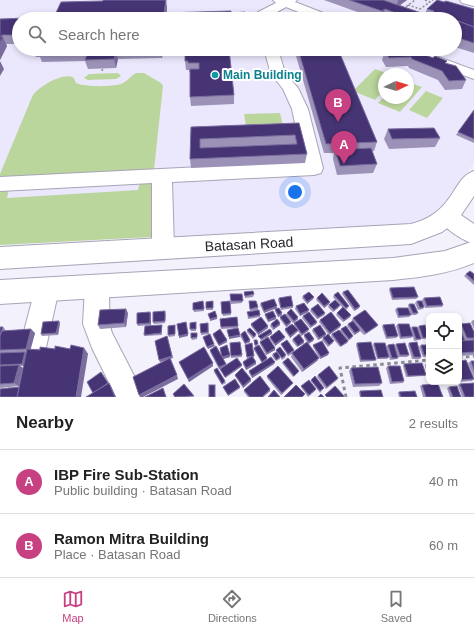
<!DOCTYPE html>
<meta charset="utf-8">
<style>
:root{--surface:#fff;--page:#f2f2f2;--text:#222;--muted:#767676;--line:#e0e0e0;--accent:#c74182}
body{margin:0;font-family:Helvetica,sans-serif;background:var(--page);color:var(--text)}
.controls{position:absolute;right:12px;bottom:12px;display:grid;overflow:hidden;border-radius:8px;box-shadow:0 2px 6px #0003}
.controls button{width:36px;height:36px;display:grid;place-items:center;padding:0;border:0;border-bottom:1px solid var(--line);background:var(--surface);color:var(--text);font:20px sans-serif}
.compass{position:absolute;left:378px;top:68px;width:36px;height:36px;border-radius:50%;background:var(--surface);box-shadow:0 2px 6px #0003;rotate:86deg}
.you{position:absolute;left:295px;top:192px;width:14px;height:14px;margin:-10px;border:3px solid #fff;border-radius:50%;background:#1a73e8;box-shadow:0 0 0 6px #1a73e833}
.badge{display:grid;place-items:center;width:26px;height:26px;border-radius:50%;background:var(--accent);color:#fff;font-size:13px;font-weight:700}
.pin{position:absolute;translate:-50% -33px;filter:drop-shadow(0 1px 2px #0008)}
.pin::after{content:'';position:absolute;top:21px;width:14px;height:12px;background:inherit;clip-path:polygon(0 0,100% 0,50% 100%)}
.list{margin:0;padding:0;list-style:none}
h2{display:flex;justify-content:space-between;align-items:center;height:52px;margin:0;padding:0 16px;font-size:17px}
h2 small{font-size:13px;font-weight:400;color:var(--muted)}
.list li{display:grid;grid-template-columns:26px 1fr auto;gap:12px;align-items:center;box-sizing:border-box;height:64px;padding:0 16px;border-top:1px solid var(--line)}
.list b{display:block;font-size:15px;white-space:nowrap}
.list p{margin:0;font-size:13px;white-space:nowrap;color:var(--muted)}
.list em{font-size:13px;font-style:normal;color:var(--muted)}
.icon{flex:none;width:22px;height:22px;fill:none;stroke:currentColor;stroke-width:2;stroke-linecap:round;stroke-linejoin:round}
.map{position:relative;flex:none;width:474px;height:397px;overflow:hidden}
.search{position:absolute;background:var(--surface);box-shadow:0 2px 6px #0003;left:12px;right:12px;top:12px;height:44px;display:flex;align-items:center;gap:10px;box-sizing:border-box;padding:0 14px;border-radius:22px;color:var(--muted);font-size:15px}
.sheet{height:180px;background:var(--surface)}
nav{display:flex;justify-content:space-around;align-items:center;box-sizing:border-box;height:56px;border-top:1px solid var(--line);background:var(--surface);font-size:11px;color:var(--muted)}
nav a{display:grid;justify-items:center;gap:2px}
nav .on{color:var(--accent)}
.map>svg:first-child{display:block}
.built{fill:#ebe8fd;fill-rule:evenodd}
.green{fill:#bbd69c}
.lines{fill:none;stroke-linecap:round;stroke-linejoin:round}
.minor-casing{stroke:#a7a4b7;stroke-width:2}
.major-casing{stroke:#a7a4b7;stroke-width:2}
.path-far1{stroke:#8d8c95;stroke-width:1.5;stroke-dasharray:2 2;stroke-linecap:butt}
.path{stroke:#8d8c95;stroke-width:3;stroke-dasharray:3.5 3.5;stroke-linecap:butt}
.minor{fill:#fff;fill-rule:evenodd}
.major{fill:#fff;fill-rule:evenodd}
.wall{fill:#9c92b8}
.shaded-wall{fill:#7a6d9e}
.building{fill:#463475;stroke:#7a6d9e;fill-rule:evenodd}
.culture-dot{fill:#0f9aa8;stroke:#fff;stroke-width:1.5}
.labels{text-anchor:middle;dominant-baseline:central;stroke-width:4;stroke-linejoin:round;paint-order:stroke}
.far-culture-label{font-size:12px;font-weight:bold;fill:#0d838f;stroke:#fff;text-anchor:start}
.street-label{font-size:14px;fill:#28272e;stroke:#fff}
</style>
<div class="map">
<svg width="474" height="397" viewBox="0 0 474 397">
<rect width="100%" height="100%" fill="#f2f1fc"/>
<!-- built -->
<path class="built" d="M0,0H474V163L438,211L421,222L392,228L151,237L0,245ZM19,19H455V49H19ZM384,74H408V98H384Z"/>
<!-- green -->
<g class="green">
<polygon points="375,69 389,74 384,74 384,90 375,100 353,91"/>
<polygon points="118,73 121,76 116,79 88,80 84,78 89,74"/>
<path d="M136,73H144L161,83L163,86L154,170L0,178V174L32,97C36,88 64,71 74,78L76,83C85,87 111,87 121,84C127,82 130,76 136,73Z"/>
<polygon points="408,82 422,87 400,112 378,103 384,97 384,98 408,98"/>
<polygon points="426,91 443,98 427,118 409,110"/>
<polygon points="280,113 284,129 247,131 244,114"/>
<path d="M149,180L155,185L151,237L0,245V188L9,189L7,198L138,190C139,183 141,182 149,180Z"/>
</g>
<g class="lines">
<defs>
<g id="minor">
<polygon points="273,0 297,0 295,2 331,16 333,19 316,19 286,7 266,18 258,18 256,15 258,12 276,3"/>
<polygon points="460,0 474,0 474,6 462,3"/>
<polygon points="264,49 278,49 285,73 298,88 308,109 323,168 321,173 314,175 172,182 174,248 171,255 163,257 155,255 152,248 152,183 0,191 0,177 303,162 292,109 283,89 271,74"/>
<polygon points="397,49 417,49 474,70 474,79 399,52"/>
<path d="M448,209L455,211L474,224V244C462,240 444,229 438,217L441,211Z"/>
<path d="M97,275L105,278C113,295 106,315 112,333L145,397H116L92,348L83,324L85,286L89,278Z"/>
<polygon points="47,278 55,281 59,289 35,397 7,397 35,289 39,281"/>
</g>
<g id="major">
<path d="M474,171V196L457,221L442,232L411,244L0,269V247L411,224C426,220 438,213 447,201C456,190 461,175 474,171Z"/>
<path d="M474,241V263C448,274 421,277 393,280L0,304V280L393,258L445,251Z"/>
</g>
</defs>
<!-- minor casing -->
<use href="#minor" class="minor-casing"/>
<!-- major casing -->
<use href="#major" class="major-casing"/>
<!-- path-far1 -->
<g class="path-far1">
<polyline points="425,0 430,2 433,0"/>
<polyline points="408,5 420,9 430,2"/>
<polyline points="403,9 415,0"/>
<polyline points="102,71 103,68"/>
</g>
<!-- path -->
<g class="path">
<polyline points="459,358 474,356"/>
<polyline points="346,397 340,368 429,360"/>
</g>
<!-- minor -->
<use href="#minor" class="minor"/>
<!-- major -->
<use href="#major" class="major"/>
</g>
<!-- wall -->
<g class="wall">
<polygon points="324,0 407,0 400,5 430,16 425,14 427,9 444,2 474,9 474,53 455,47 455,19 385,19 382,18 381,19 377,19"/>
<polygon points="167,7 167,13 19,19 19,44 6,44 7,46 0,60 0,19 54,17"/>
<polygon points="32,49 163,49 162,58 118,59 116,68 88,69 85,61 42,62 40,57 36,57"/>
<polygon points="294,49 338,49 377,142 374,151 372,151 377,164 373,173 337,175 333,159 334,153 324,153"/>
<polygon points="344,49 354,49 351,52"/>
<polygon points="199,50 234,95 234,104 191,106 190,97 190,72 189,72 189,70 186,70 185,61 189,53"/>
<polygon points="385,51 447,61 446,63 466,80 462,89 445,90 438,80 409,68 408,66 386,67 382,60"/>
<polygon points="474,110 474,143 456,135"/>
<polygon points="299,123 307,154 305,163 191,168 190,159 191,127"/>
<polygon points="388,129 440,138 435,147 389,149 384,139"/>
<polygon points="466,274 474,274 474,285 464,276"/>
<polygon points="390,288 418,297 416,299 392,300 389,290"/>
<polygon points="244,292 254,294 253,297 245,298"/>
<polygon points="343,292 359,308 354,311 342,294"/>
<polygon points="230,294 242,294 242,303 231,304"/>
<polygon points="334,295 348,308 346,310 350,317 343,322 336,315 337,313 343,308 340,305 339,307 333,312 328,307 329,305 340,305 333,297"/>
<polygon points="303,296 314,297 313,299 307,304 302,298"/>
<polygon points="279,298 293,306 293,308 281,310 278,300"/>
<polygon points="317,298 329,304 324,308 316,300"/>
<polygon points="424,298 443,305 442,307 425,308 422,300"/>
<polygon points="274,299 264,313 260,305 261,303"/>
<polygon points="203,301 204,311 194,312 193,303"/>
<polygon points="213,301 213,310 206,310 206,302"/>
<polygon points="230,301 231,315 223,316 221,302"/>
<polygon points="249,301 258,307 258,310 250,311"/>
<polygon points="417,301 424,307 423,309 418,310 415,303"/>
<polygon points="409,304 418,313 416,315 411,315 408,306"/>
<polygon points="296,306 308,312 300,316 295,309"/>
<polygon points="397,308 411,315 409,317 398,318 395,310"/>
<polygon points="275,309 282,315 278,317 275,311"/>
<polygon points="311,309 325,313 324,315 317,319 310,311"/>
<polygon points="247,312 260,315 260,317 248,319"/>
<polygon points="128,313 126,327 100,329 98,325"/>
<polygon points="166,313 165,323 154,324 153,322"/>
<polygon points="287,313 298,317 298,319 293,323 286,315"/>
<polygon points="151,314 151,325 138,326 137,324"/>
<polygon points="265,314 276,317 276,319 268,322 265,316"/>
<polygon points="303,316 317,322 316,324 310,328 302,318"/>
<polygon points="237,317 238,328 221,329 220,319"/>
<polygon points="280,317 290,324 286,327 280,319"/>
<polygon points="353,318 378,325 376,327 364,335 360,331 359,332 354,335 347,326 348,324 352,321 352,320"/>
<polygon points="320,320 340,327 329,335 319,322"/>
<polygon points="473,320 474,320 474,329 471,322"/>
<polygon points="196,322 196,331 191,331 190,329"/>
<polygon points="60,323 58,335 42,336 41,334"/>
<polygon points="208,323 209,334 201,335 200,324"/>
<polygon points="294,323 308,331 301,336 298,331 297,332 290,338 285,331 285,329 294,325"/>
<polygon points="251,324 268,328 258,335 251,326"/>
<polygon points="271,324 280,325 273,330 270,326"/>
<polygon points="398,324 413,336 411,338 400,339 396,326"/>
<polygon points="461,324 474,332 474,355 459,356 459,325"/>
<polygon points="383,325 398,336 396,338 386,339 382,327"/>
<polygon points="419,326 427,330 429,328 429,337 427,339 421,339 417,328"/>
<polygon points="0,327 3,327 5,329 5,330 35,333 30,349 84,348 88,354 19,387 24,366 20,366 19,386 0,388"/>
<polygon points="162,327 162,335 145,336 144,335"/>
<polygon points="175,327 175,336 169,337 168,335"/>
<polygon points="412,327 421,339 419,340 414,341 411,329"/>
<polygon points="313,329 325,336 318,340 312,331"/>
<polygon points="341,329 352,338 340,347 331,336 332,334 340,331"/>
<polygon points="247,330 256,334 256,336 253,339 247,332"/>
<polygon points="197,333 197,339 192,340 191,338"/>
<polygon points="213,334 227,342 219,346 213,336"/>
<polygon points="241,334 250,340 250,342 245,344 240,336"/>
<polygon points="304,335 314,339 313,341 308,344 304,337"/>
<polygon points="270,337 285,337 284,339 275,346 270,339"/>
<polygon points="323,338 333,343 328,347 322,340"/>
<polygon points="293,339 304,341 304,343 297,347 292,341"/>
<polygon points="254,340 267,358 267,360 275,362 274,364 252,378 249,373 249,371 262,363 254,350 254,348 258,346 255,347"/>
<polygon points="240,342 242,357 231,358 230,343"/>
<polygon points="260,342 275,350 266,355 260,344"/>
<polygon points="357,343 376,360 374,361 360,362 356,345"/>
<polygon points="374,343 389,357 387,359 377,359 373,345"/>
<polygon points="409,343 421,357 420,359 412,359 408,345"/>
<polygon points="281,344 294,350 294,352 319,358 317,361 302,372 291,357 292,354 288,356 281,345"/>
<polygon points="396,344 409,355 407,357 398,357 395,346"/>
<polygon points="245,345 254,356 254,357 253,358 256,362 256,364 246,370 243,364 243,362 248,358 247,359"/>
<polygon points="313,345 328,355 320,359 313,347"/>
<polygon points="388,345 398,358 397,359 390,360 386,346"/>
<polygon points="421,345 429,345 429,357 423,357 419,347"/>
<polygon points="220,348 230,357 223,359 226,364 226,365 219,369 210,352 210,350 222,357"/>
<polygon points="276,350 286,357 282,360 280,357 280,359 276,361 272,356 273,354 276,352"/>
<polygon points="459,361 474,379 472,381 459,382"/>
<polygon points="471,361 474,361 474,377 468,363"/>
<polygon points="179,362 213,366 189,382"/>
<polygon points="283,362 299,371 298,373 293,377 282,363"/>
<polygon points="404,364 426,375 424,376 406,377 403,366"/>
<polygon points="426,364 429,364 429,379 425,366"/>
<polygon points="388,366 404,381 403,383 390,384 386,368"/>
<polygon points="351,368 382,383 379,386 353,387 349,371"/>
<polygon points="214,370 225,381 226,383 222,385 214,372"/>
<polygon points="235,375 251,381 243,388 235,376"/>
<polygon points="318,375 338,378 337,380 326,389 317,377"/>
<polygon points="267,376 293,383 281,395 267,378"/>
<polygon points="311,380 323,389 320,393 311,381"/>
<polygon points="430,382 442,382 430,383"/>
<polygon points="460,384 474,397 462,397 458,385"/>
<polygon points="422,385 443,397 423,397 420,386"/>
<polygon points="301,386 316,389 315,391 308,397 301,387"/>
<polygon points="449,387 461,397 450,397 447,388"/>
<polygon points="270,389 270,391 263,397 248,397 244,392 244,390"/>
<polygon points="360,391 383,397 360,397 359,393"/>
<polygon points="399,392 417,397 399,397 398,393"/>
</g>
<!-- shaded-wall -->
<g class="shaded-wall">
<polygon points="166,0 167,7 166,19 164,13"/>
<polygon points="398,0 407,0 396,8"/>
<polygon points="385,9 382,18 380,19 382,11"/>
<polygon points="2,35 7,46 0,60 0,43 1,37"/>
<polygon points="160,49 163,49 162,58"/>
<polygon points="116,50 118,59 116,68 114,59"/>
<polygon points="0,61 4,69 0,76"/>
<polygon points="314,297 313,299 307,304 307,302"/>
<polygon points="330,302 329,304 324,308 324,306"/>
<polygon points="340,305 339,307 333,312 334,310"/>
<polygon points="277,306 277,308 264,313 264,311"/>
<polygon points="360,306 359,308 354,311 355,309"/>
<polygon points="126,309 128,313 126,327 124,323"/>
<polygon points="309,310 308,312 300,316 300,314"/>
<polygon points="150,312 151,314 151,325 150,323"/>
<polygon points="282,313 282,315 278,317 278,315"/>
<polygon points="325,313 324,315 317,319 318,317"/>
<polygon points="351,315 350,317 343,322 344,320"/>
<polygon points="217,317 217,319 210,321 210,319"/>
<polygon points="276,317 276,319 268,322 268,320"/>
<polygon points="298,317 298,319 293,323 294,321"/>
<polygon points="59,321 60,323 58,335 56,333"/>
<polygon points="186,322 188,336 179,338 179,336"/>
<polygon points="291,322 290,324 286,327 286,325"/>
<polygon points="317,322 316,324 310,328 311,326"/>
<polygon points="280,323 280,325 273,330 274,328"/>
<polygon points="341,325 340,327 329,335 330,333"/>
<polygon points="378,325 376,327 364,335 366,333"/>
<polygon points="268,326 268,328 258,335 258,333"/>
<polygon points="31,329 35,333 30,352 26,349"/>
<polygon points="309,329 308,331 301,336 302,334"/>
<polygon points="298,330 297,332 290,338 290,336"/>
<polygon points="360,330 359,332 354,335 355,333"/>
<polygon points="272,332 272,334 260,341 261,339"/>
<polygon points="326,334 325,336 318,340 319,338"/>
<polygon points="240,335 240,337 229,339 229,337"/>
<polygon points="167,336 173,358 160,362 159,360"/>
<polygon points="285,337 284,339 275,346 275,344"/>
<polygon points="314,339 313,341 308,344 309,342"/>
<polygon points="227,340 227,342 219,346 219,345"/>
<polygon points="250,340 250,342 245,344 245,343"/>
<polygon points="304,341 304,343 297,347 298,346"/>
<polygon points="348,341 347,343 340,347 341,346"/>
<polygon points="214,344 215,346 208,349 207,347"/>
<polygon points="84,348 88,354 81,397 76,397"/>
<polygon points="275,348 275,350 266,355 267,353"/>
<polygon points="25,352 27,354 24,366 22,364"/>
<polygon points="329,353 328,355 320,359 321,357"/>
<polygon points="230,355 230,357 223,359 222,357"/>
<polygon points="319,358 317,361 302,372 304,369"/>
<polygon points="256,362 256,364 246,370 246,368"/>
<polygon points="275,362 274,364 252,378 252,376"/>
<polygon points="213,363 213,366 189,382 188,379"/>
<polygon points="226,364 226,365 219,369 219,367"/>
<polygon points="19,365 23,368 19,386 14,383"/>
<polygon points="242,365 241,367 225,378 225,377"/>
<polygon points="177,375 178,379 143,397 140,397 139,395"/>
<polygon points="251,379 251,381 243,388 243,386"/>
<polygon points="109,383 111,386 116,397 115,397"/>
<polygon points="293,383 281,395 282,393"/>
<polygon points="240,387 240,388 228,396 228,395"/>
<polygon points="270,389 270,391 263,397 262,397"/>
</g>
<!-- building -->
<g class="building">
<polygon points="103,0 166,0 164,13 231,11 231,13 245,12 246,19 19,19 19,37 16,37 17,35 2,35 1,37 3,37 0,43 0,19 54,17 61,2 103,1"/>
<polygon points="349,0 383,0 436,18 439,15 451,19 404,19 406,17 385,9 382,11"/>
<polygon points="437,0 444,2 446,1 474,9 474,27 455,20 455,19 451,19 439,15 438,16 431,14 434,11 427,9"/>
<polygon points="455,20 474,27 474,43 455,37"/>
<polygon points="40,49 160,49 116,50 114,59 85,60 88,52 38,53"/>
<polygon points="199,49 229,49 234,95 190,97 190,69 199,69 199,63 188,63 188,61 185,61 185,53 189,53 189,50 199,50"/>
<polygon points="298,49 338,49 377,142 326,144"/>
<polygon points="409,49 433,58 435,56 447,61 445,63 456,66 466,80 449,81 442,71 412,59 411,57 389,58 385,51"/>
<polygon points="474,110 474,139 458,132"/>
<path d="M299,123L307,154L190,159L191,127ZM295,135L297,144L200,148V139Z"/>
<polygon points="434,128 440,138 392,139 388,129"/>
<polygon points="371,148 377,164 340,166 335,150"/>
<polygon points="470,271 474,274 474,281 466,274"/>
<polygon points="414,287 418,297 393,298 390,288"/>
<polygon points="348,290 360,306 355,309 343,292"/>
<polygon points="253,291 254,294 245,296 244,292"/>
<polygon points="309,292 314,297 307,302 303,296"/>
<polygon points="338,292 349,306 346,308 334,295"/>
<polygon points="322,293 330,302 324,306 317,298"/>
<polygon points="230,294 242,294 243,301 231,301"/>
<polygon points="291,296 293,306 281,308 279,298"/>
<polygon points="440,297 443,305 427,306 424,298"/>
<polygon points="274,299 277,306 264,311 261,303"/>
<polygon points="335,300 340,305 334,310 329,305"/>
<polygon points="203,301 204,309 193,310 193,303"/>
<polygon points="213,301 213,308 206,308 206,302"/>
<polygon points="230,301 231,313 222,314 221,302"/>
<polygon points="249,301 256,301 258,307 250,309"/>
<polygon points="417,301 422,301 424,307 420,308"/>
<polygon points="304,303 309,310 300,314 296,306"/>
<polygon points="318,304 325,313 318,317 311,309"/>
<polygon points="409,304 414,304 418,313 413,313"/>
<polygon points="343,307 351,315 344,320 337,313"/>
<polygon points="279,308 282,313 278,315 275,309"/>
<polygon points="397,308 408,308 411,315 399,316"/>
<polygon points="126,309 124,323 98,325 100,310"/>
<polygon points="291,309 298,317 294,321 287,313"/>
<polygon points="259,310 260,315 249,317 247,312"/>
<polygon points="365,310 378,325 366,333 353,318"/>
<polygon points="165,311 165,321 153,322 153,312"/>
<polygon points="215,311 217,317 210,319 208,314"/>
<polygon points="273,311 276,317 268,320 265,314"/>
<polygon points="150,312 150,323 137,324 137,313"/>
<polygon points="309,312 317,322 311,326 303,316"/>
<polygon points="331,312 341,325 330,333 320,320"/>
<polygon points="285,314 291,322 286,325 280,317"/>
<polygon points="237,317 238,326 221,327 220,319"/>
<polygon points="261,317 268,326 258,333 251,324"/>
<polygon points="277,319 280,323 274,328 271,324"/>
<polygon points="301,319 309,329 302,334 294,323"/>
<polygon points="59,321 56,333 41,334 43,322"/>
<polygon points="353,321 360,330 355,333 348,324"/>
<polygon points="186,322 188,334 179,336 177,324"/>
<polygon points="196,322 196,329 190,329 190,323"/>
<polygon points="208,323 208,332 201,333 200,324"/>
<polygon points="470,323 474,332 474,338 467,338 461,324"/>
<polygon points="292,324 298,330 290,336 285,329"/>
<polygon points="394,324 398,336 387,337 383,325"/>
<polygon points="398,324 409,324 413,336 401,337"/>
<polygon points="162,325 161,333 144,335 145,326"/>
<polygon points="175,325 175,334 168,335 168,326"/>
<polygon points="320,325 326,334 319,338 313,329"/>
<polygon points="425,325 429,337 423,338 419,326"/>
<polygon points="346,326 353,336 349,339 341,329"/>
<polygon points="0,327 3,327 0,336"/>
<polygon points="412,327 417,327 421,339 416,339"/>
<polygon points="459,327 465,341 460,341 459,338"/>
<polygon points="238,328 240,335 229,337 227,330"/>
<polygon points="250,328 256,334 254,337 247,330"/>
<polygon points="31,329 26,349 0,350 0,336 2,331"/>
<polygon points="220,329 227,340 219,345 213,334"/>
<polygon points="270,329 272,332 261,339 258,336"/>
<polygon points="279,330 285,337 275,344 270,337"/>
<polygon points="339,330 348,341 341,346 332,334"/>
<polygon points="245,331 250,340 245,343 241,334"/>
<polygon points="309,332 314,339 309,342 304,335"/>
<polygon points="191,333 197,333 197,337 191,338"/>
<polygon points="210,334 214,344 207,347 203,337"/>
<polygon points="299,334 304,341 298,346 293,339"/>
<polygon points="328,334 334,341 329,345 323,338"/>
<polygon points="167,336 172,356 159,360 155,341"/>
<polygon points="268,337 275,348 267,353 260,342"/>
<polygon points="254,340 257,340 258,344 255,345"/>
<polygon points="287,340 294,350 288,354 281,344"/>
<polygon points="474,340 474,352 459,353 459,341"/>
<polygon points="322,341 329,353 321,357 313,345"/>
<polygon points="240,342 242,355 231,356 230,343"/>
<polygon points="307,342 319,358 304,369 292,353"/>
<polygon points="371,342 376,360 361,360 357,343"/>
<polygon points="417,342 421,357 414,357 409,343"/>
<polygon points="252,343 254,356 247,357 245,345"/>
<polygon points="374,343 385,343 389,357 378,358"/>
<polygon points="405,343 409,355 400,355 396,344"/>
<polygon points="394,344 398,358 392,358 388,345"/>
<polygon points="71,345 84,348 76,397 17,397 27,349 40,350 40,347 55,349 55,346 70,349"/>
<polygon points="227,345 230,355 222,357 220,348"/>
<polygon points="259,345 267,358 262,362 254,348"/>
<polygon points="421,345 429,345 429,355 424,355"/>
<polygon points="216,346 226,364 219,367 210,350"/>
<polygon points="204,347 213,363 188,379 179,362"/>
<polygon points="280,347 286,355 282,358 276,350"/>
<polygon points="25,352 22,364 0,365 0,353"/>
<polygon points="277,352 280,357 276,360 273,354"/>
<polygon points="252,356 256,362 246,368 243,362"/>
<polygon points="271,357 275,362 252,376 249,371"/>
<polygon points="170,358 177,375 139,395 133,377"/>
<polygon points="237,358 242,365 225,377 220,369"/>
<polygon points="288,358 299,371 294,376 283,362"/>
<polygon points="466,360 474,379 459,380 459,361"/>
<polygon points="471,361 474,361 474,370"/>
<polygon points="422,363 426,375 408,376 404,364"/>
<polygon points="426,364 429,364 429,372"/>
<polygon points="19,365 14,383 0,384 0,366"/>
<polygon points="278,366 293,383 282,393 267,376"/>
<polygon points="329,366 338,378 327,387 318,375"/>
<polygon points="388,366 400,366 404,381 392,382"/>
<polygon points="378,367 382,383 355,384 351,368"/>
<polygon points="217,368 225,381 222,384 214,370"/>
<polygon points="242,368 251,379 243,386 235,375"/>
<polygon points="101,372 108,383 93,393 87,382"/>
<polygon points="260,376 270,389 262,397 250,397 244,390"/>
<polygon points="315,376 324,388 320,391 311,380"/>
<polygon points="235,379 240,387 228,395 223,387"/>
<polygon points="309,380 316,389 309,395 301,386"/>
<polygon points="109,383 115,397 86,397"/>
<polygon points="474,383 474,397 465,397 460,384"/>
<polygon points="184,384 194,396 175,397 173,394"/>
<polygon points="438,384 443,397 426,397 422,385"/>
<rect x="209" y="385" width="6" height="12"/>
<polygon points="296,385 305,394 302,397 284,397"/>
<polygon points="335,386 344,396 343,397 327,397 325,395"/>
<polygon points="457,386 461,397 453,397 449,387"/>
<polygon points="19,387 17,397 0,397 0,389"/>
<polygon points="163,388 166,397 145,397"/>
<polygon points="274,390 280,397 268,397"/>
<polygon points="381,390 383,397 361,397 360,391"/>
<polygon points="415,391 417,397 401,397 399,392"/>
<polygon points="321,394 324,397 318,397"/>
</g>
<!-- markers -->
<circle class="culture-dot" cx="215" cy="75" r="4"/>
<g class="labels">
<!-- far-culture labels -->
<g class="far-culture-label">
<text x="223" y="75">Main Building</text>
</g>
<!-- street labels -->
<g class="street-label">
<text transform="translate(249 244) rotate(-3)">Batasan Road</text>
</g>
</g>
</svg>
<div class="controls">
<button><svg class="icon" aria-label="locate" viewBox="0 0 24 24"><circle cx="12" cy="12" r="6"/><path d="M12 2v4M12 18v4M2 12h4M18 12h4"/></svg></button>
<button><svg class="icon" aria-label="layers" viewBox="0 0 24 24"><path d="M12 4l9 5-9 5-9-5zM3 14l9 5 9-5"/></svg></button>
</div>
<svg class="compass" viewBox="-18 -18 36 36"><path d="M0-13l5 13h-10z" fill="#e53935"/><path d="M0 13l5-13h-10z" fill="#767676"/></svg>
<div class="you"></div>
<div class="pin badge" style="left:344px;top:164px">A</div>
<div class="pin badge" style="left:338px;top:122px">B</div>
<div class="search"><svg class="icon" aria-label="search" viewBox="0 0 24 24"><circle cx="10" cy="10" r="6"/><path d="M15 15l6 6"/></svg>Search here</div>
</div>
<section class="sheet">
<h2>Nearby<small>2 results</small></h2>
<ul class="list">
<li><span class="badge">A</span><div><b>IBP Fire Sub-Station</b><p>Public building · Batasan Road</p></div><em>40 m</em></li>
<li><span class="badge">B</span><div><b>Ramon Mitra Building</b><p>Place · Batasan Road</p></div><em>60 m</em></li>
</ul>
</section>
<nav>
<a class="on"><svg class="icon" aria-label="map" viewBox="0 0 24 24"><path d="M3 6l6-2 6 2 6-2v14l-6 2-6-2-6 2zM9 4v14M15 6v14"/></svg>Map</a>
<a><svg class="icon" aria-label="directions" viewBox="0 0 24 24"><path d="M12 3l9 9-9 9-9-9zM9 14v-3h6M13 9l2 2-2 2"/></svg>Directions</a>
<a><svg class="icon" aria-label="saved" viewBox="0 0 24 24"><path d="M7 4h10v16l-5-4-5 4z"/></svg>Saved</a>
</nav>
